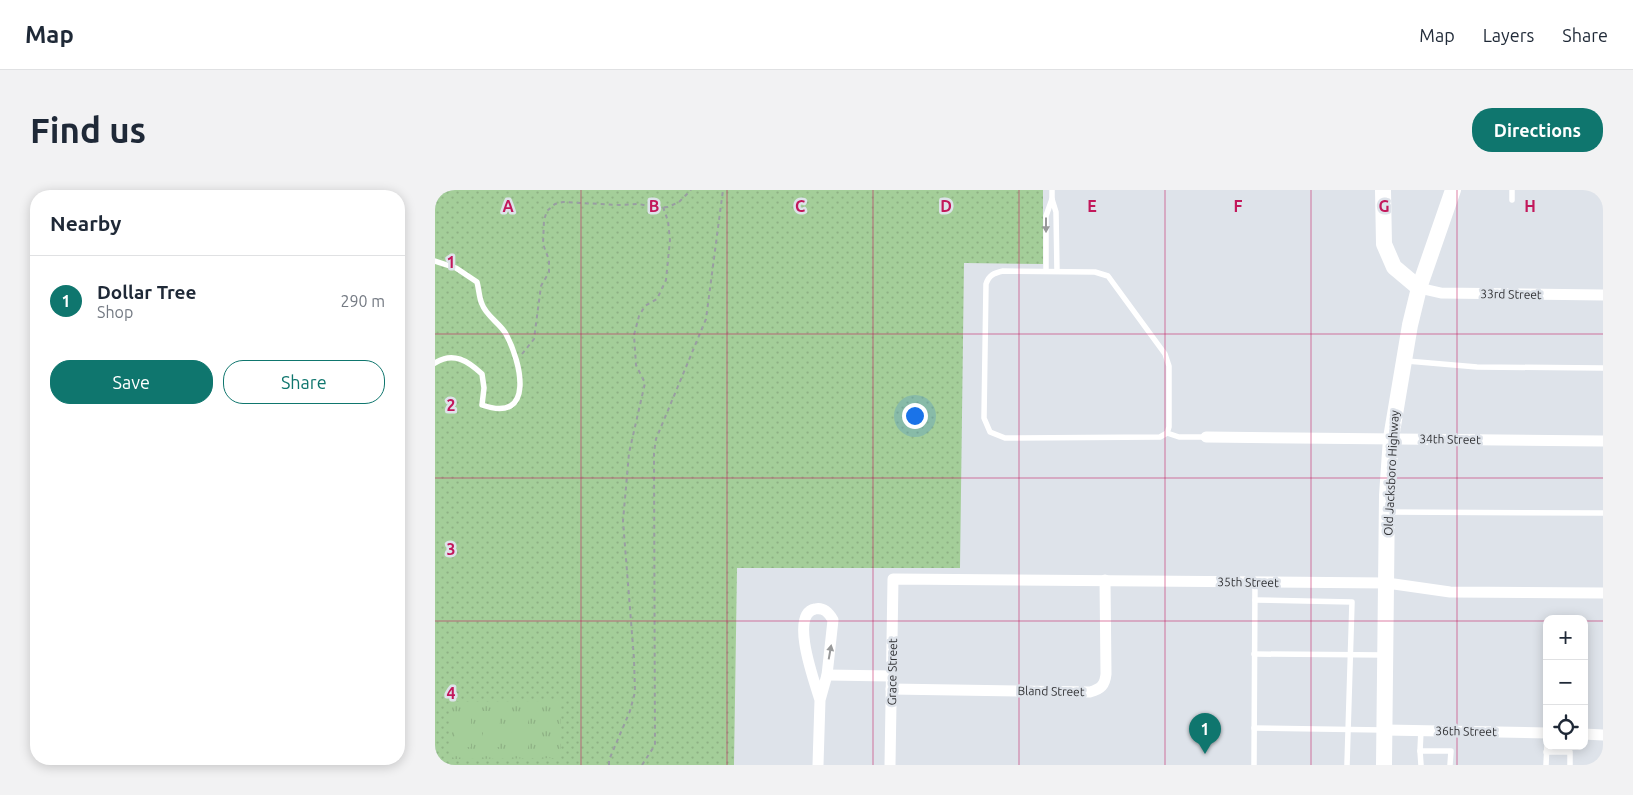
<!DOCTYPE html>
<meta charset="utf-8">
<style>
:root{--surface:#fff;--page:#f2f2f3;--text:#1f2937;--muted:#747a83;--line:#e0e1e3;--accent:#0f766e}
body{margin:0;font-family:Ubuntu,sans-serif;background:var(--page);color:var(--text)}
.controls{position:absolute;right:15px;bottom:15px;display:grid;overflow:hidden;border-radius:10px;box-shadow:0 2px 12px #0003}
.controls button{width:45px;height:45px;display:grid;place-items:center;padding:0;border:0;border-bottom:1px solid var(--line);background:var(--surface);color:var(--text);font:25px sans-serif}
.you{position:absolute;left:479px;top:225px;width:18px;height:18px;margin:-12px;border:4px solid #fff;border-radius:50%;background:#1a73e8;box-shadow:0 0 0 8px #1a73e833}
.badge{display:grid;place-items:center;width:32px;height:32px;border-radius:50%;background:var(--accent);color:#fff;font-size:16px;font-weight:700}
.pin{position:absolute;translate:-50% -41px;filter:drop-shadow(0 1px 2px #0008)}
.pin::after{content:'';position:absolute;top:26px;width:18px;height:15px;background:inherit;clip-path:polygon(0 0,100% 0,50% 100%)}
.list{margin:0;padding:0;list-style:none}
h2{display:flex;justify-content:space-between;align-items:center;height:65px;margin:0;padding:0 20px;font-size:21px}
h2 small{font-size:16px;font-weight:400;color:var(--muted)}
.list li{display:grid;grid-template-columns:32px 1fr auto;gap:15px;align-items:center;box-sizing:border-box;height:90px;padding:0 20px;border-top:1px solid var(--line)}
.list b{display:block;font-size:19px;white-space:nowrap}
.list p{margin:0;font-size:16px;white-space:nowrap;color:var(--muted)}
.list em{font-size:16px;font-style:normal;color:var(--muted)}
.actions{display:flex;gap:10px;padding:15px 20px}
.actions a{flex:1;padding:11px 0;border:1px solid var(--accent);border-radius:20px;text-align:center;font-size:18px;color:var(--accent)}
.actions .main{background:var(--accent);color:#fff}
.icon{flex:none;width:28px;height:28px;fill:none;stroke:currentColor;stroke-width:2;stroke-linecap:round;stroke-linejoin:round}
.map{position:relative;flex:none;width:1168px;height:575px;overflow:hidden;border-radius:20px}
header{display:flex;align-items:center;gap:30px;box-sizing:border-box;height:70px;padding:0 25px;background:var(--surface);border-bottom:1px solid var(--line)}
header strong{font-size:24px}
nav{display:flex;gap:28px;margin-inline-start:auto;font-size:18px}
.intro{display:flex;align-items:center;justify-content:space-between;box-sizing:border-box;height:120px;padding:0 30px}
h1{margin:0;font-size:35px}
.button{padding:12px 22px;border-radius:20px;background:var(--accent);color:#fff;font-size:18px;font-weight:700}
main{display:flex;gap:30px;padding:0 30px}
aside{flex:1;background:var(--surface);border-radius:20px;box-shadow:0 2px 12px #0003}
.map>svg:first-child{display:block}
.grass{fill:url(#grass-dots)}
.park{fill:url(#park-tufts)}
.garden{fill:#a4ce99}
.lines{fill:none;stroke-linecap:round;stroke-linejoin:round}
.path{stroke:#999da2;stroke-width:2;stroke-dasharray:4 4;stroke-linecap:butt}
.lane{stroke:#fff;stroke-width:5.5}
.street{stroke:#fff;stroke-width:11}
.secondary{stroke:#fff;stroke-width:16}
.oneway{fill:#98999a}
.grid{fill:none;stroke:#c2185b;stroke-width:1;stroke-opacity:0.55}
.labels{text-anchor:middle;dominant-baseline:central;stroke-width:5;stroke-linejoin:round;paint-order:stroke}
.street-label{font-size:12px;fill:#323336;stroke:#dee3ea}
.grid-label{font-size:16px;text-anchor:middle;font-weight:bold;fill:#c2185b;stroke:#dee3ea;stroke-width:5;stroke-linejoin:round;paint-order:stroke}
</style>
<header>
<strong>Map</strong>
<nav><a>Map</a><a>Layers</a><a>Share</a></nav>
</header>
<div class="intro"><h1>Find us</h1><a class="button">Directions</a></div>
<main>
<aside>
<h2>Nearby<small></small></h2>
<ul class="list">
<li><span class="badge">1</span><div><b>Dollar Tree</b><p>Shop</p></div><em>290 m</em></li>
</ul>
<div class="actions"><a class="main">Save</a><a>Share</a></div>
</aside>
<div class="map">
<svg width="1168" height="575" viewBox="0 0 1168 575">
<defs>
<pattern id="grass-dots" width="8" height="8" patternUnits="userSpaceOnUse" patternTransform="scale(1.25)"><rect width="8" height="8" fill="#a4ce99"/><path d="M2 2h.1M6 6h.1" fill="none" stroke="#8eb184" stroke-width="1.8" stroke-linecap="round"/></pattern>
<pattern id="park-tufts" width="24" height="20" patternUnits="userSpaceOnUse" patternTransform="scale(1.25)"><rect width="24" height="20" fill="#a4ce99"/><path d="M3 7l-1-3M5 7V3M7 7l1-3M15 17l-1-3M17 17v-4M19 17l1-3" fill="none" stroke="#8eb184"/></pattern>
</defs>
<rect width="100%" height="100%" fill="#dee3ea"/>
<!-- grass -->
<polygon class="grass" points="0,0 608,0 608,74 529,73 525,378 302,378 299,575 0,575"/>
<!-- park -->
<polygon class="park" points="126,511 126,568 15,569 15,512"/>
<!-- garden -->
<g class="garden">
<rect x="48" y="521" width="16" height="36"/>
<rect x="20" y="522" width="16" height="35"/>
<rect x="77" y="522" width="16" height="36"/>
</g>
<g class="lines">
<!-- path -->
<g class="path">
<polyline points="87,164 99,149 106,96 114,82 114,70 108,54 109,30 112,21 120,14 128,12 184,15 204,14 222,18 233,17 244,12 256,0"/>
<polyline points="174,575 174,570 195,521 200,502 199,469 188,331 194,263 210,193 201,175 199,145 204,126 210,116 222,109 231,90 235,50 233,31 228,17"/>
<polyline points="207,575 220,555 219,263 221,249 271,129 288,0"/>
</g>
<!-- lane -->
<g class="lane">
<polyline points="617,0 617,9 621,22 622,81"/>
<polyline points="1077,10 1077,0"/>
<path d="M0,71L21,78L42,92C44,99 44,108 47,114C51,126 65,133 71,144C86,172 101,234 47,215L49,198L47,184C33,171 18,161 0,173"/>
<polyline points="611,80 611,26 617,9"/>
<path d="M568,81L660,82L673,86L730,164L734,176V237L732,243L725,247L570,248L555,242L549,228L551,94C554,85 559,83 568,81Z"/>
<polyline points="972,171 1042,177 1168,178"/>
<polyline points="732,243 744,247 771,247"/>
<polyline points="953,322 1168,323"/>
<polyline points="820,410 917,412 912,575"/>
<polyline points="819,464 949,465"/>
<polyline points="819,538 948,540"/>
<polyline points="986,540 985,561 1016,561 1015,575"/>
<polyline points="985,561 986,575"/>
<polyline points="1111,562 1135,562 1135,575"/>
<polyline points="819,575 820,392"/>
<polyline points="1111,575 1112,554"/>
</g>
<!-- street -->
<g class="street">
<polyline points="984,98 1006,103 1168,105"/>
<polyline points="771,247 1168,251"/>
<polyline points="392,485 456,486"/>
<path d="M456,499L655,502C666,499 670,495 671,484L670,390"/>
<polyline points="950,540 1112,543"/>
<polyline points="1149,544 1168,545"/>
<path d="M383,575L385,510L392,485L398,430C394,423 389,417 380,419C354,424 380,493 385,510"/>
<polyline points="455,575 458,389 952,393 1015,402 1168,403"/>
</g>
<!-- secondary -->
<g class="secondary">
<polyline points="948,0 949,54 959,77 984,98"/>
<polyline points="949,575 952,305 956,248 975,135 984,98 1018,0"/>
</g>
</g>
<!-- one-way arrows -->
<defs><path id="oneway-solid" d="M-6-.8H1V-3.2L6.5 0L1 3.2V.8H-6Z" transform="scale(1.25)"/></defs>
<g class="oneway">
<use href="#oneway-solid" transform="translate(611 35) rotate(90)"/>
<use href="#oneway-solid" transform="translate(395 462) rotate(-80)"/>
</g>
<!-- grid -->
<path class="grid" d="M146,0V575M292,0V575M438,0V575M584,0V575M730,0V575M876,0V575M1022,0V575M0,144H1168M0,288H1168M0,431H1112M1149,431H1168"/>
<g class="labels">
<!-- street labels -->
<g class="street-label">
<text transform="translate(1076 104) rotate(1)">33rd Street</text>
<text transform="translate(1015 249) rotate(1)">34th Street</text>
<text transform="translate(956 283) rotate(-87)">Old Jacksboro Highway</text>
<text transform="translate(813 392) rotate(1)">35th Street</text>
<text transform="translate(457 482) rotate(-89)">Grace Street</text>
<text transform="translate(616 501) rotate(1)">Bland Street</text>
<text transform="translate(1031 541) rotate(1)">36th Street</text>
</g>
</g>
<g class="grid-label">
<text x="73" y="22">A</text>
<text x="219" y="22">B</text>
<text x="365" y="22">C</text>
<text x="511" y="22">D</text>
<text x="657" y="22">E</text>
<text x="803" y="22">F</text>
<text x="949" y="22">G</text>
<text x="1095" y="22">H</text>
<text x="16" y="78">1</text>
<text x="16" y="221">2</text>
<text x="16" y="365">3</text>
<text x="16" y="509">4</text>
</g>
</svg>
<div class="controls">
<button>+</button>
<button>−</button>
<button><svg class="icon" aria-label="locate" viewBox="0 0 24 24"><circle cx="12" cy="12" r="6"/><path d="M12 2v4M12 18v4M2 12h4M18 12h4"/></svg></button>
</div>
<div class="you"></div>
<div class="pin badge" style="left:770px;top:564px">1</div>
</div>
</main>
